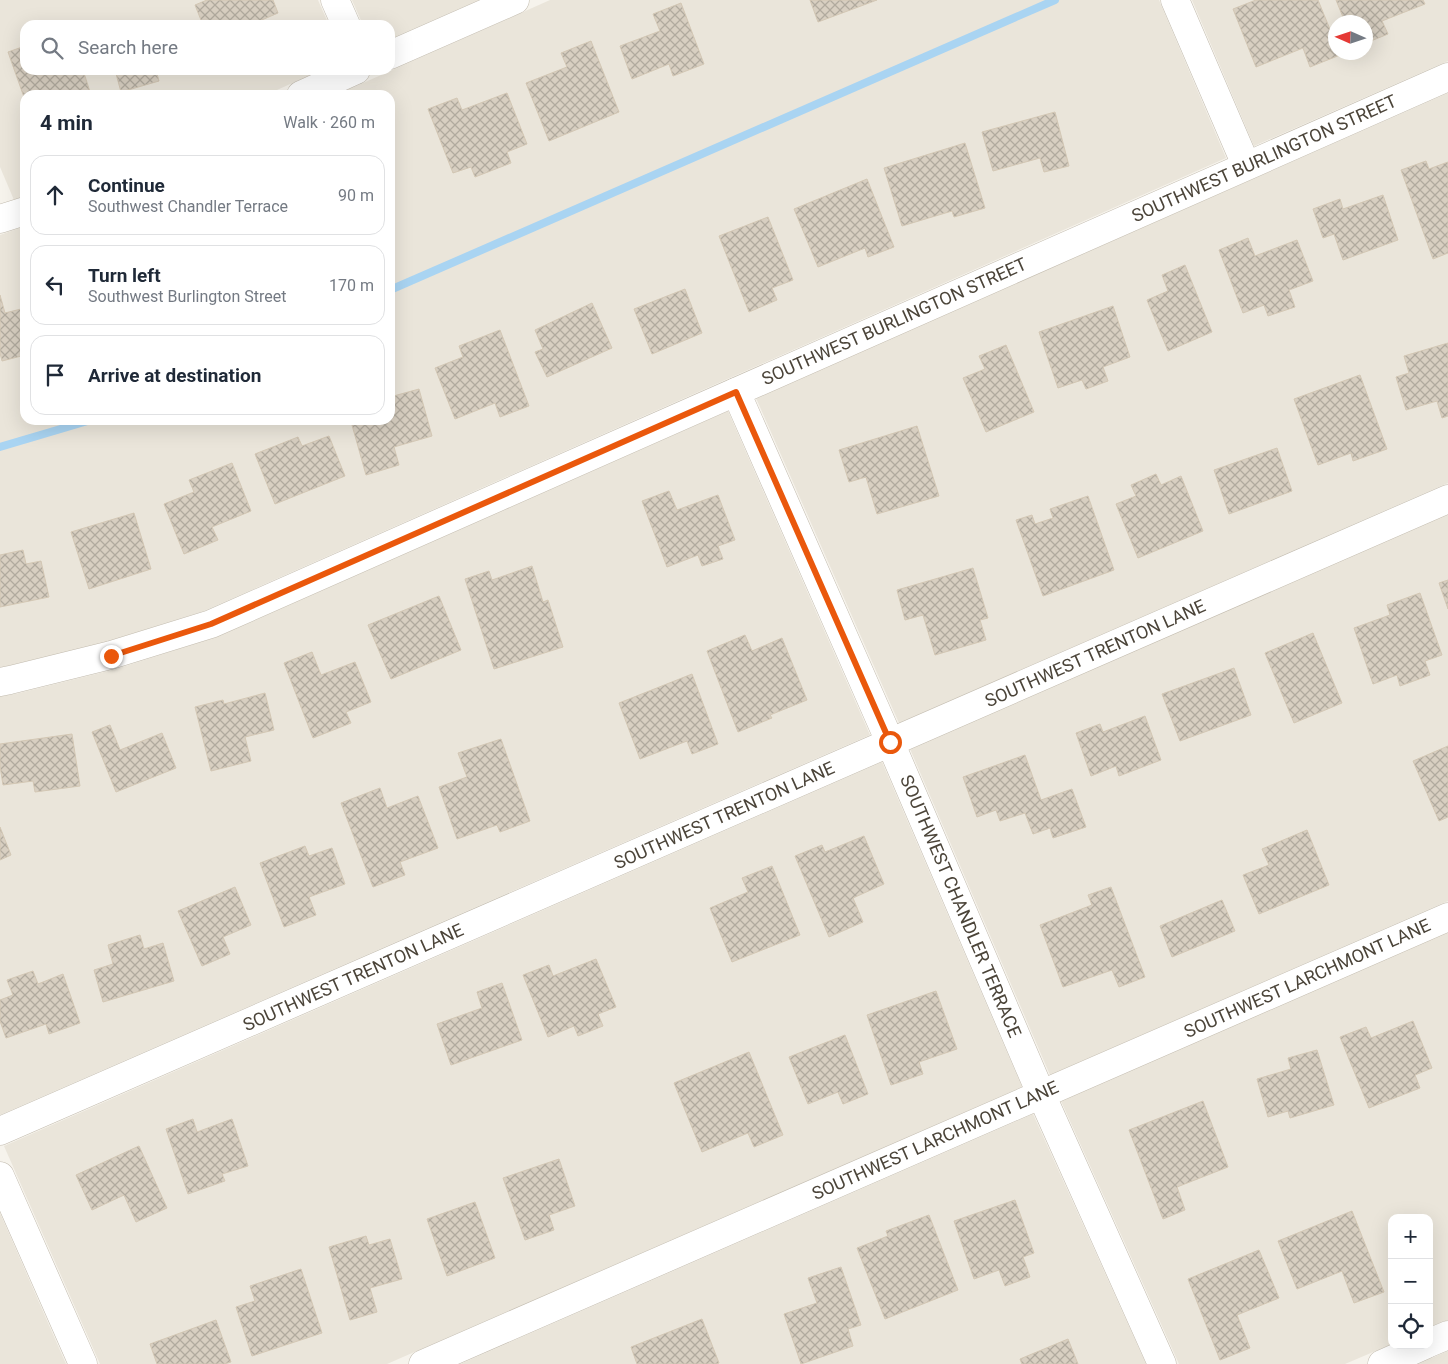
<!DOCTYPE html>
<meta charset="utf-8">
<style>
:root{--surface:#fff;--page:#f6f6f7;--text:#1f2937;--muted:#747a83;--line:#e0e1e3}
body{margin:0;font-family:Roboto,sans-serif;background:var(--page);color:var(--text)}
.controls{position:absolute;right:15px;bottom:15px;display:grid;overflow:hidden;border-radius:10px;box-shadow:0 5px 20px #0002}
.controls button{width:45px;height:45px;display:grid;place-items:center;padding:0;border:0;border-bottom:1px solid var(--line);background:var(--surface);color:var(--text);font:25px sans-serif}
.compass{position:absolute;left:1328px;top:15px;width:45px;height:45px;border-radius:50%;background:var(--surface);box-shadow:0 5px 20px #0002;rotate:273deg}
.stop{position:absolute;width:15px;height:15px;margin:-11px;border:4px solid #ea580c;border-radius:50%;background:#fff}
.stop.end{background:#ea580c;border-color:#fff;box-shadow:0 1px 5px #0008}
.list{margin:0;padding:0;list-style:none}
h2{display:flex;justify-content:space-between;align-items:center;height:65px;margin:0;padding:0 20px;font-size:21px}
h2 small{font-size:16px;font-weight:400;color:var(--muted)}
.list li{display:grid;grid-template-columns:32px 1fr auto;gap:15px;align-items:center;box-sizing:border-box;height:80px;margin:0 10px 10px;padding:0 10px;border:1px solid var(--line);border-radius:15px}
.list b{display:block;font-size:19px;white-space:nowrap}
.list p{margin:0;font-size:16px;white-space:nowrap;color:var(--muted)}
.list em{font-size:16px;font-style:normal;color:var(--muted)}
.icon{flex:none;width:28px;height:28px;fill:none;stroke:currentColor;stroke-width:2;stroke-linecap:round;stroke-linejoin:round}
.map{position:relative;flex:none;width:1448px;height:1364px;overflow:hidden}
.search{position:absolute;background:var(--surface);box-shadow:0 5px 20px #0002;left:20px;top:20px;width:375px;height:55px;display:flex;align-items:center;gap:12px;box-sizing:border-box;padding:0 18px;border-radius:15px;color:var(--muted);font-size:19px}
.panel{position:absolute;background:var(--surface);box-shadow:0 5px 20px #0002;left:20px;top:90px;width:375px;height:335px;border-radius:15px}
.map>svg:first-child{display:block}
.residential{fill:#eae5da;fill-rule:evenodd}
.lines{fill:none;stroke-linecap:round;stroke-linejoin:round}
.stream{stroke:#a9d4f2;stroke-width:8}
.building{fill:url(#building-cross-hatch);stroke:#d3c7b4}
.minor-casing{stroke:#c2bbae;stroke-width:29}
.minor{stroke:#fff;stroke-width:28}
.route{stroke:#ea580c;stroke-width:6}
.labels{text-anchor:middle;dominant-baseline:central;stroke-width:4.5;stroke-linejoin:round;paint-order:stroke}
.street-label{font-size:18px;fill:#4b4439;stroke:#fff}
</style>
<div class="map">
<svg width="1448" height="1364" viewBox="0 0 1448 1364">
<defs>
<pattern id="building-cross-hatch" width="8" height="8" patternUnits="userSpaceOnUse" patternTransform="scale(1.25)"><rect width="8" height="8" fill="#d8cfc1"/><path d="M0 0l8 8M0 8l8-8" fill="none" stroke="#b1aa9e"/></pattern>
</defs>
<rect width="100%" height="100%" fill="#f6f3ec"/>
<!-- residential -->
<g class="residential">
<polygon points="0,0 318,0 329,25 25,25 25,70 321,70 266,95 25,95 25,196 14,200 0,167"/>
<polygon points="352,0 479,0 390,39 390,25 363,25"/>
<polygon points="550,0 1159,0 1226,158 204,611 106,642 0,668 0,235 25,226 25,420 390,420 390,95 336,95"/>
<path d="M1192,0H1448V61L1254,146ZM1336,22H1366V52H1336Z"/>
<polygon points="1448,93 1448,483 899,723 756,398"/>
<polygon points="728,411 870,735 0,1115 0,696 15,694 116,669 216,637"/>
<polygon points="1448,514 1448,901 1050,1075 910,749"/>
<polygon points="882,762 1022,1087 387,1364 100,1364 4,1146"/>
<polygon points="1448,932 1448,1320 1429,1328 1429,1218 1392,1218 1392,1344 1345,1364 1179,1364 1061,1101"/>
<polygon points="1033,1114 1146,1364 460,1364"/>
<polygon points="0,1213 66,1364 0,1364"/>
<polygon points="1448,1351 1448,1364 1418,1364"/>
</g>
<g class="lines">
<!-- stream -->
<g class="stream">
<polyline points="390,290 1055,0"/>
<polyline points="0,447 91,420"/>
</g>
</g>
<!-- building -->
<g class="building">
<polygon points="207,0 273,0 278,13 250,25 203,25 195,5"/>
<polygon points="810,0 877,0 818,22"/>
<polygon points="1256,0 1318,0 1336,44 1336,52 1339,52 1340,55 1310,67 1303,48 1256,67 1233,9"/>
<polygon points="1336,0 1423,0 1425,4 1382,21 1388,34 1366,43 1366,22 1345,22"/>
<polygon points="681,3 704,64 673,76 669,64 632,79 620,46 660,31 653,14"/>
<polygon points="591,41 619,112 549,141 526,83 567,67 561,53"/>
<polygon points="25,46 25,70 83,70 91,95 25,95 25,100 8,52"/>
<polygon points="115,70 156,70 159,81 121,92"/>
<polygon points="507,93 527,144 507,152 511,163 475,177 471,167 453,173 428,109 457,98 462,110"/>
<polygon points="1055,112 1069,166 1044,172 1040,158 993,171 982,132"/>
<polygon points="965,143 985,208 954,217 952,211 902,226 884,168"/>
<polygon points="1426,161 1429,169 1448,162 1448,253 1433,259 1401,170"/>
<polygon points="867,179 894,247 868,257 865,248 818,267 794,209"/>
<polygon points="1383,195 1398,240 1343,260 1334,234 1323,238 1313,209 1340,199 1343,209"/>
<polygon points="768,217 793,280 772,288 777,300 749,312 719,236"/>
<polygon points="1248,238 1255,256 1297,240 1313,281 1289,290 1295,307 1268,316 1264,305 1243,313 1219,250"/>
<polygon points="1185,265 1212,332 1168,351 1147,300 1168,291 1162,275"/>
<polygon points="685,289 702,333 652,354 634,309"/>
<polygon points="0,295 5,313 25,308 25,355 2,361 0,353"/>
<polygon points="592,303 612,348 547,377 535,352 543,349 535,330"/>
<polygon points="1113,306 1130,357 1103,367 1108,381 1086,389 1082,380 1058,388 1039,332"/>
<polygon points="500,330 529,406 500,417 495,403 455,419 435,368 463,357 459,346"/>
<polygon points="1448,343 1448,416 1442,418 1437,401 1406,410 1396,377 1409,373 1404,356"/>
<polygon points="1006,345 1034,412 986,432 963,378 985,369 979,356"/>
<polygon points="1360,375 1387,449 1353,461 1351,453 1318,465 1294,399"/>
<polygon points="419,389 432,436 394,447 399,465 366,475 352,425 368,420 390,420 390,397"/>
<polygon points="917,426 939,496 877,514 866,477 849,482 839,450"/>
<polygon points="329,436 345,476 275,504 255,454 298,437 302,446"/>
<polygon points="1277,448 1292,491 1229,514 1214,470"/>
<polygon points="232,463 251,511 212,527 218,540 184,554 164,504 194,492 189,480"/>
<polygon points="1156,474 1161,485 1181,476 1203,531 1138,558 1116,504 1136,496 1131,485"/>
<polygon points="669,491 677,510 718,495 735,540 718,546 723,559 702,566 698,555 667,567 642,501"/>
<polygon points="1088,496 1114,570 1043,596 1016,520 1032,515 1035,524 1053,518 1050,509"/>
<polygon points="134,513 151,569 89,589 71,532"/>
<polygon points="23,550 26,564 41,561 49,597 0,607 0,555"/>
<polygon points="532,566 543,602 548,600 563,647 494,669 465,579 489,571 492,580"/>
<polygon points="973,568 988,618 980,620 986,640 935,655 923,615 905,620 897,590"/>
<polygon points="1448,580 1448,609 1439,583"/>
<polygon points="1420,593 1442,655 1425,661 1430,675 1400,686 1397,675 1373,684 1354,628 1390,615 1387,605"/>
<polygon points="439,596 461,650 391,679 368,625"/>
<polygon points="1313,633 1342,703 1294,723 1265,653"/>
<polygon points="745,635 752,651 782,638 807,700 770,715 772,718 738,732 707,651"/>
<polygon points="312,652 321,675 355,662 371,702 346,712 351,723 313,738 284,663"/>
<polygon points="1234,668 1251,715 1180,741 1162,694"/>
<polygon points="692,674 718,744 692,754 687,741 640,759 619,703"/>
<polygon points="265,693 274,730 245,737 251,761 211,771 195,707 223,700 224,704"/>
<polygon points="1145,716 1161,760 1119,776 1116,766 1091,776 1076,733 1100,724 1103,732"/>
<polygon points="110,725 120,750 162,733 176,768 116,792 92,732"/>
<polygon points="72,734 80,786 35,792 33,781 3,785 0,766 0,744"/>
<polygon points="501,739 530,821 500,832 497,825 457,839 439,787 467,777 458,753"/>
<polygon points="1448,746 1448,817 1439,821 1413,761"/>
<polygon points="1025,755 1041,800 1072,789 1086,827 1053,838 1050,828 1033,834 1025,813 1000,821 996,810 977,817 963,777"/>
<polygon points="380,788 387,808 418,796 438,848 400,862 405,875 373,887 341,803"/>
<polygon points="0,827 11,855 0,860"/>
<polygon points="1307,830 1329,885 1259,914 1243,875 1269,865 1262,849"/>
<polygon points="864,836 884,884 853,898 863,922 829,937 795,856 822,845 825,852"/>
<polygon points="305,846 309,856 332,848 345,884 309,897 316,915 284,927 260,863"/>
<polygon points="772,866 800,935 732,962 710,908 748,892 742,878"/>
<polygon points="235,887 251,925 223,937 230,954 202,966 178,911"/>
<polygon points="1111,887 1145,977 1119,987 1112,970 1063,987 1040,925 1092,905 1088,895"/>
<polygon points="1222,900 1235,931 1172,957 1160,926"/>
<polygon points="140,935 144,949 163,943 174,981 103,1002 94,970 113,964 108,945"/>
<polygon points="596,959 616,1007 598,1014 603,1026 578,1036 574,1026 548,1037 523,975 549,965 553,976"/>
<polygon points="33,971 38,984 63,974 80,1023 49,1034 46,1024 6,1038 0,1021 0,1000 13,995 7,980"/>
<polygon points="502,983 522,1040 451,1065 437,1024 482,1008 477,992"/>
<polygon points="936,991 957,1049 919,1062 923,1074 891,1085 867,1015"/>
<polygon points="1413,1021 1432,1068 1415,1075 1420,1088 1369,1108 1340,1037 1366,1027 1371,1038"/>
<polygon points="845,1035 868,1094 843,1104 838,1092 808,1104 789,1057"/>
<polygon points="1317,1050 1334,1105 1290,1118 1288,1111 1268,1117 1257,1079 1291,1069 1288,1058"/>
<polygon points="749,1052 783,1135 754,1147 748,1133 702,1152 674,1083"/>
<polygon points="1203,1101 1228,1167 1177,1187 1185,1210 1163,1219 1129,1130"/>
<polygon points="193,1119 197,1132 232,1119 248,1166 222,1174 225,1181 188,1194 166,1129"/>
<polygon points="139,1146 167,1208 136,1222 124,1195 92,1210 76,1175"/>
<polygon points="559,1159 575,1206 549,1215 554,1230 525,1240 503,1178"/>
<polygon points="1015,1200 1034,1253 1023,1257 1030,1277 1005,1286 999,1270 974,1279 954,1221"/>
<polygon points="475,1202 495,1258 447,1276 427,1219"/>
<polygon points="1352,1211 1384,1292 1354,1303 1342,1271 1297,1289 1278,1241"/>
<polygon points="929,1215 958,1290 885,1319 857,1248 888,1236 886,1231"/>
<polygon points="366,1236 369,1245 390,1239 402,1279 370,1288 377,1312 350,1320 329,1247"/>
<polygon points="1259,1250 1279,1298 1237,1315 1250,1348 1220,1360 1188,1279"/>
<polygon points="841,1267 861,1325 848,1329 853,1346 801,1364 784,1314 817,1303 808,1278"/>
<polygon points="301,1269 322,1333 252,1356 236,1307 255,1301 250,1286"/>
<polygon points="702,1319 719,1363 716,1364 637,1364 631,1347"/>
<polygon points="216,1320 231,1362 224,1364 157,1364 150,1344"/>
<polygon points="1068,1339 1078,1364 1022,1364 1020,1359"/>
</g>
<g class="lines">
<defs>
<g id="minor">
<polyline points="335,0 346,25"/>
<polyline points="1175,0 1246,165"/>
<polyline points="390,55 515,0"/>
<polyline points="301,95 356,70"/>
<polyline points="0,219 25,211"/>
<polyline points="736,392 890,742 1041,1094 1162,1364"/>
<polyline points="0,682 10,680 111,655 211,624 1448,77"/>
<polyline points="0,1131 1448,499"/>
<polyline points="0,1176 83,1364"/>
<polyline points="1429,1343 1448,1335"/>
<polyline points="423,1364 1448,917"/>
<polyline points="1382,1364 1425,1345"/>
</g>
</defs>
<!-- minor casing -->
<use href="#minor" class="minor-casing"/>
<!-- minor -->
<use href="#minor" class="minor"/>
</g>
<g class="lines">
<!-- route -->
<polyline class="route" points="111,656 211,624 736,392 890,742"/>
</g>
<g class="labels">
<!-- street labels -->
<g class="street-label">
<text transform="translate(1264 158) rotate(-24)">SOUTHWEST BURLINGTON STREET</text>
<text transform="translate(894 321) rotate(-24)">SOUTHWEST BURLINGTON STREET</text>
<text transform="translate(1095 653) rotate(-24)">SOUTHWEST TRENTON LANE</text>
<text transform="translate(724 815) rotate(-24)">SOUTHWEST TRENTON LANE</text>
<text transform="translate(961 906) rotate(67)">SOUTHWEST CHANDLER TERRACE</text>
<text transform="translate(353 977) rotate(-24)">SOUTHWEST TRENTON LANE</text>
<text transform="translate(1307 978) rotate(-24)">SOUTHWEST LARCHMONT LANE</text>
<text transform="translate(935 1140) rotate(-24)">SOUTHWEST LARCHMONT LANE</text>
</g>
</g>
</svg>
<div class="controls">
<button>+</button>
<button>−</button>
<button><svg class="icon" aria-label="locate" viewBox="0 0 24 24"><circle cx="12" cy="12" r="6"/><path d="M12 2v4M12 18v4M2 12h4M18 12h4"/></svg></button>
</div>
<svg class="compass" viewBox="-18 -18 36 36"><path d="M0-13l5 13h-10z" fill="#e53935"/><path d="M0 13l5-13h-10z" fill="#747a83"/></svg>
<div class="stop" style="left:890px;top:742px"></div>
<div class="stop end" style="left:111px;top:656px"></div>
<div class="search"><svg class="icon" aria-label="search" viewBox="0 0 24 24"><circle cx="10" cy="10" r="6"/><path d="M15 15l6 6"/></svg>Search here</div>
<section class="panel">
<h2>4 min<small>Walk · 260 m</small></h2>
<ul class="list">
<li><svg class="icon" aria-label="ahead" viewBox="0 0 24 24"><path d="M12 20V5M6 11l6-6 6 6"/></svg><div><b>Continue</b><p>Southwest Chandler Terrace</p></div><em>90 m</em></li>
<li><svg class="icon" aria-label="left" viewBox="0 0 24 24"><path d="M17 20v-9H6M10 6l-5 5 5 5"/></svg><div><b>Turn left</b><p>Southwest Burlington Street</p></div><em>170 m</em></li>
<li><svg class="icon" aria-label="arrive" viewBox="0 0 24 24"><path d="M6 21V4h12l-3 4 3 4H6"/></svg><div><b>Arrive at destination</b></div></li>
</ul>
</section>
</div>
